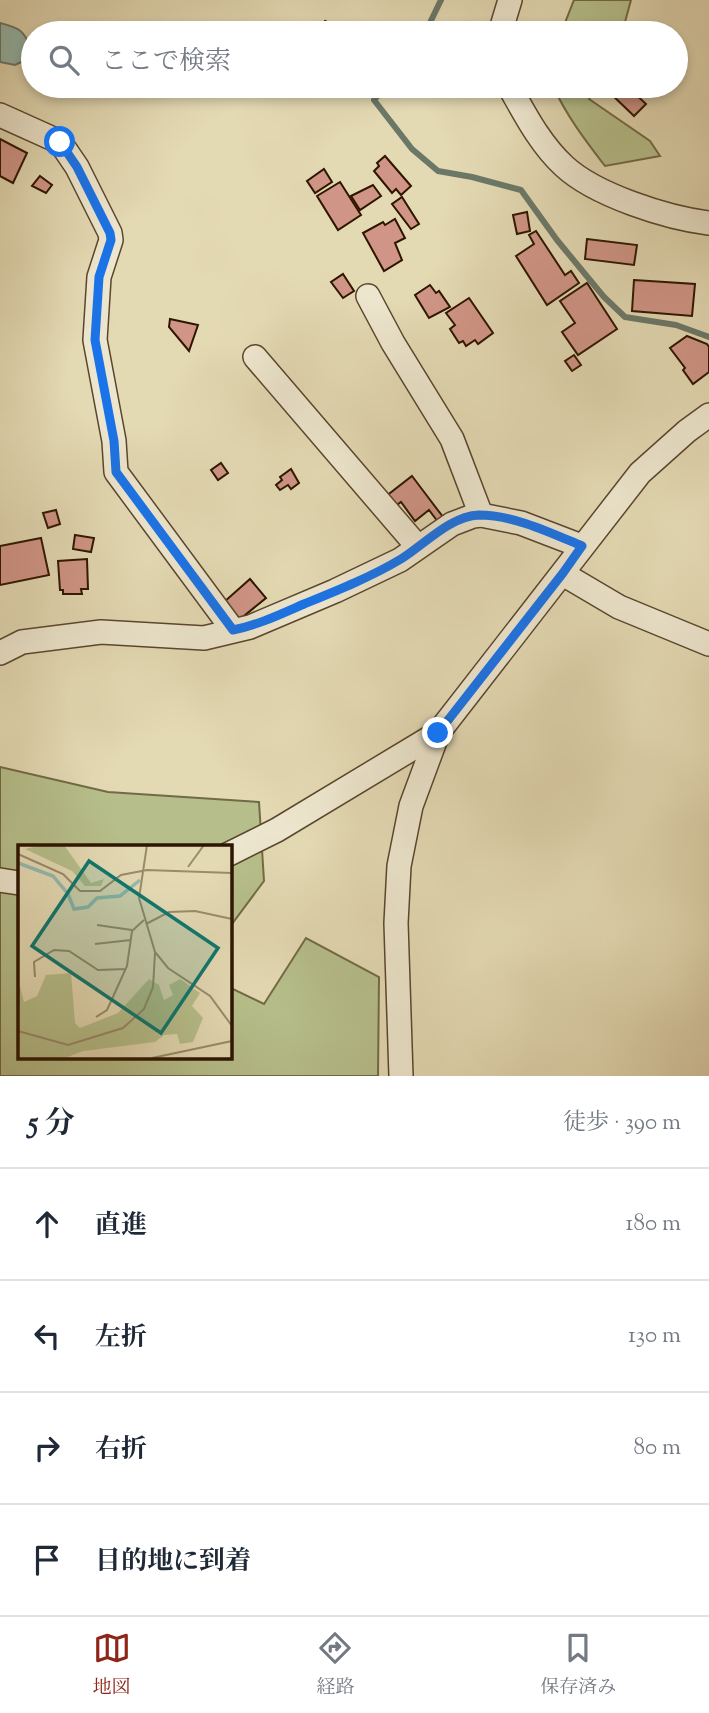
<!DOCTYPE html>
<html lang="ja">
<meta charset="utf-8">
<style>
:root{--surface:#fff;--page:#f6f6f7;--text:#1f2937;--muted:#747a83;--line:#e0e1e3;--accent:#8f2418}
body{margin:0;font-family:"Sorts Mill Goudy","Noto Serif JP",serif;background:var(--page);color:var(--text)}
.stop{position:absolute;width:21px;height:21px;margin:-16px;border:5px solid #1a73e8;border-radius:50%;background:#fff}
.stop.end{background:#1a73e8;border-color:#fff;box-shadow:0 2px 7px #0008}
.list{margin:0;padding:0;list-style:none}
h2{display:flex;justify-content:space-between;align-items:center;height:91px;margin:0;padding:0 28px;font-size:30px}
h2 small{font-size:23px;font-weight:400;color:var(--muted)}
.list li{display:grid;grid-template-columns:46px 1fr auto;gap:21px;align-items:center;box-sizing:border-box;height:112px;padding:0 28px;border-top:2px solid var(--line)}
.list b{display:block;font-size:26px;white-space:nowrap}
.list em{font-size:23px;font-style:normal;color:var(--muted)}
.icon{flex:none;width:38px;height:38px;fill:none;stroke:currentColor;stroke-width:2;stroke-linecap:round;stroke-linejoin:round}
.map{position:relative;flex:none;width:709px;height:1076px;overflow:hidden}
.search{position:absolute;background:var(--surface);box-shadow:0 4px 10px #0003;left:21px;right:21px;top:21px;height:77px;display:flex;align-items:center;gap:18px;box-sizing:border-box;padding:0 24px;border-radius:38px;color:var(--muted);font-size:26px}
.sheet{height:539px;background:var(--surface)}
nav{display:flex;justify-content:space-around;align-items:center;box-sizing:border-box;height:98px;border-top:2px solid var(--line);background:var(--surface);font-size:19px;color:var(--muted)}
nav a{display:grid;justify-items:center;gap:4px}
nav .on{color:var(--accent)}
.map>svg:first-child{display:block}
.green{fill:#b6bf8b;stroke:#726a46;stroke-width:2}
.water{fill:#95baae;stroke:#6b7868;stroke-width:2}
.lines{fill:none;stroke-linecap:round;stroke-linejoin:round}
.stream{stroke:#6b7868;stroke-width:6}
.building{fill:#d09586;stroke:#2d1500;stroke-width:2}
.minor-casing{stroke:#5a462d;stroke-width:26}
.minor{stroke:#ede6ce;stroke-width:23}
.route{stroke:#1a73e8;stroke-width:9}
.inset-river{fill:none;stroke:#95baae;stroke-width:3.5}
.inset-road{fill:none;stroke:#9a8b6b;stroke-width:2}
.view{fill:#0f766e;fill-opacity:0.15;stroke:#0f766e;stroke-width:3.5}
.inset-edge{fill:none;stroke:#2d1500;stroke-width:3.5}
</style>
<div class="map">
<svg width="709" height="1076" viewBox="0 0 709 1076">
<rect width="100%" height="100%" fill="#e3d9b3"/>
<filter id="stains"><feTurbulence type="fractalNoise" baseFrequency=".00286" numOctaves="4"/><feColorMatrix values="0 0 0 0 .2 0 0 0 0 .09 0 0 0 0 .02 0 0 0 .5 -.17"/></filter>
<radialGradient id="worn" r=".72"><stop offset=".6" stop-color="#630" stop-opacity="0"/><stop offset="1" stop-color="#630" stop-opacity=".3"/></radialGradient>
<!-- green -->
<g class="green">
<polygon points="574,0 631,0 622,33 561,33"/>
<path d="M553,86H595L589,99L650,141L660,156L605,166C585,140 566,115 553,86Z"/>
<polygon points="0,767 108,792 259,802 264,881 229,928 229,847 19,847 19,1057 229,1057 229,987 264,1004 306,938 379,977 378,1076 0,1076"/>
</g>
<!-- water -->
<path class="water" d="M0,23C20,28 23,30 32,49L30,58L15,65L0,62Z"/>
<g class="lines">
<!-- stream -->
<g class="stream">
<polyline points="425,33 441,0"/>
<polyline points="386,86 374,100 412,149 438,171 472,177 521,190 557,240 604,297 625,317 676,325 709,337"/>
</g>
</g>
<!-- building -->
<g class="building">
<polygon points="325,21 346,32 346,33 333,33 322,27"/>
<polygon points="608,86 633,86 631,90 646,104 634,116 606,89"/>
<polygon points="0,139 27,153 13,183 0,176"/>
<polygon points="385,156 411,186 401,195 396,189 392,193 374,171 379,166 377,163"/>
<polygon points="324,169 332,182 315,193 307,181"/>
<polygon points="40,176 52,185 46,193 32,186"/>
<polygon points="340,182 361,215 338,230 317,196"/>
<polygon points="373,185 381,196 360,210 351,196"/>
<polygon points="402,197 419,224 411,229 392,204"/>
<polygon points="527,212 530,231 517,234 513,215"/>
<polygon points="395,219 405,238 395,243 402,260 384,271 363,233 383,222 385,225"/>
<polygon points="536,231 565,275 571,271 579,283 547,305 516,256 534,244 529,235"/>
<polygon points="587,239 637,245 634,265 585,259"/>
<polygon points="343,274 354,291 343,298 331,282"/>
<polygon points="634,280 695,284 692,316 632,311"/>
<polygon points="587,283 617,329 578,355 562,332 575,323 560,301"/>
<polygon points="430,285 436,293 439,291 450,307 429,318 415,295"/>
<polygon points="469,298 493,333 478,344 475,340 466,346 463,341 459,343 450,329 455,325 446,313"/>
<polygon points="170,319 198,325 189,351 169,327"/>
<polygon points="687,336 707,344 709,347 709,372 693,384 683,370 685,368 670,348"/>
<polygon points="574,355 581,365 572,371 565,361"/>
<polygon points="221,463 228,473 218,480 211,470"/>
<polygon points="291,469 299,483 291,489 288,485 280,490 276,485 282,480 280,477"/>
<polygon points="412,476 443,517 438,522 429,510 415,521 401,502 393,508 385,497"/>
<polygon points="56,510 60,524 48,528 43,513"/>
<polygon points="75,535 94,538 91,552 73,549"/>
<polygon points="41,538 49,575 0,585 0,546"/>
<polygon points="87,559 88,589 81,589 82,594 63,594 63,590 60,590 58,561"/>
<polygon points="250,579 266,598 239,620 224,602"/>
</g>
<g class="lines">
<defs>
<g id="minor">
<polyline points="500,33 510,0"/>
<path d="M509,86C525,114 540,144 564,166C595,195 667,218 709,223"/>
<polyline points="0,115 60,142 77,167 110,233 111,240 99,277 95,340 114,441 116,472 233,630"/>
<polyline points="368,296 393,343 452,439 481,515"/>
<polyline points="255,357 418,547"/>
<polyline points="563,574 619,607 709,644"/>
<polyline points="0,653 22,642 101,632 204,638 250,627 335,591 400,560 452,524 473,516 481,515 521,523 581,546"/>
<polyline points="229,854 277,830 438,733"/>
<polyline points="0,880 19,883"/>
<polyline points="401,1076 396,923 399,866 411,806 438,733 640,473 687,431 709,415"/>
</g>
</defs>
<!-- minor casing -->
<use href="#minor" class="minor-casing"/>
<!-- minor -->
<use href="#minor" class="minor"/>
</g>
<g class="lines">
<!-- route -->
<path class="route" d="M60,142L77,167L110,233L111,240L99,277L95,340L114,441L116,472L233,630C258,625 281,614 304,604C336,591 371,577 401,559C424,545 450,516 479,515C514,515 551,533 582,546L563,573L438,733"/>
</g>
<!-- overview -->
<g transform="translate(18 845)">
<rect width="214" height="214" fill="#e3d9b3"/>
<path d="M24,0H46L73,38L86,34L83,41H67L54,26L7,4ZM53,128L57,178L62,183L100,168L131,134L141,140L146,155L155,150L151,140L162,134L182,148L174,161L185,173L175,197L162,199L159,189L146,190L137,197L65,206L47,213H0V133L6,157L19,151L28,130Z" fill="#b6bf8b"/>
<path class="inset-river" d="M0,18L35,31L50,49L56,64L70,62L79,53L102,51L122,35"/>
<path class="inset-road" d="M129,0L121,53L137,107L150,123L192,151L214,181M0,9L45,29L62,46H82L103,30L129,25L214,28M170,22L186,0M128,79L151,67L177,66L214,74M79,80L114,85M77,99L113,95M17,132L16,117L36,105L51,106L80,125L108,124M78,172L89,165L109,121L114,86L126,75M0,186L50,200L105,183L126,164L135,142L137,108M134,213L214,196"/>
<path class="view" d="M71,16L200,103L143,188L14,101Z"/>
<rect width="214" height="214" class="inset-edge"/>
</g>
<rect width="100%" height="100%" filter="url(#stains)"/>
<rect width="100%" height="100%" fill="url(#worn)"/>
</svg>
<div class="stop" style="left:60px;top:142px"></div>
<div class="stop end" style="left:438px;top:733px"></div>
<div class="search"><svg class="icon" aria-label="search" viewBox="0 0 24 24"><circle cx="10" cy="10" r="6"/><path d="M15 15l6 6"/></svg>ここで検索</div>
</div>
<section class="sheet">
<h2>5 分<small>徒歩 · 390 m</small></h2>
<ul class="list">
<li><svg class="icon" aria-label="ahead" viewBox="0 0 24 24"><path d="M12 20V5M6 11l6-6 6 6"/></svg><div><b>直進</b></div><em>180 m</em></li>
<li><svg class="icon" aria-label="left" viewBox="0 0 24 24"><path d="M17 20v-9H6M10 6l-5 5 5 5"/></svg><div><b>左折</b></div><em>130 m</em></li>
<li><svg class="icon" aria-label="right" viewBox="0 0 24 24"><path d="M7 20v-9h11M14 6l5 5-5 5"/></svg><div><b>右折</b></div><em>80 m</em></li>
<li><svg class="icon" aria-label="arrive" viewBox="0 0 24 24"><path d="M6 21V4h12l-3 4 3 4H6"/></svg><div><b>目的地に到着</b></div></li>
</ul>
</section>
<nav>
<a class="on"><svg class="icon" aria-label="map" viewBox="0 0 24 24"><path d="M3 6l6-2 6 2 6-2v14l-6 2-6-2-6 2zM9 4v14M15 6v14"/></svg>地図</a>
<a><svg class="icon" aria-label="directions" viewBox="0 0 24 24"><path d="M12 3l9 9-9 9-9-9zM9 14v-3h6M13 9l2 2-2 2"/></svg>経路</a>
<a><svg class="icon" aria-label="saved" viewBox="0 0 24 24"><path d="M7 4h10v16l-5-4-5 4z"/></svg>保存済み</a>
</nav>
